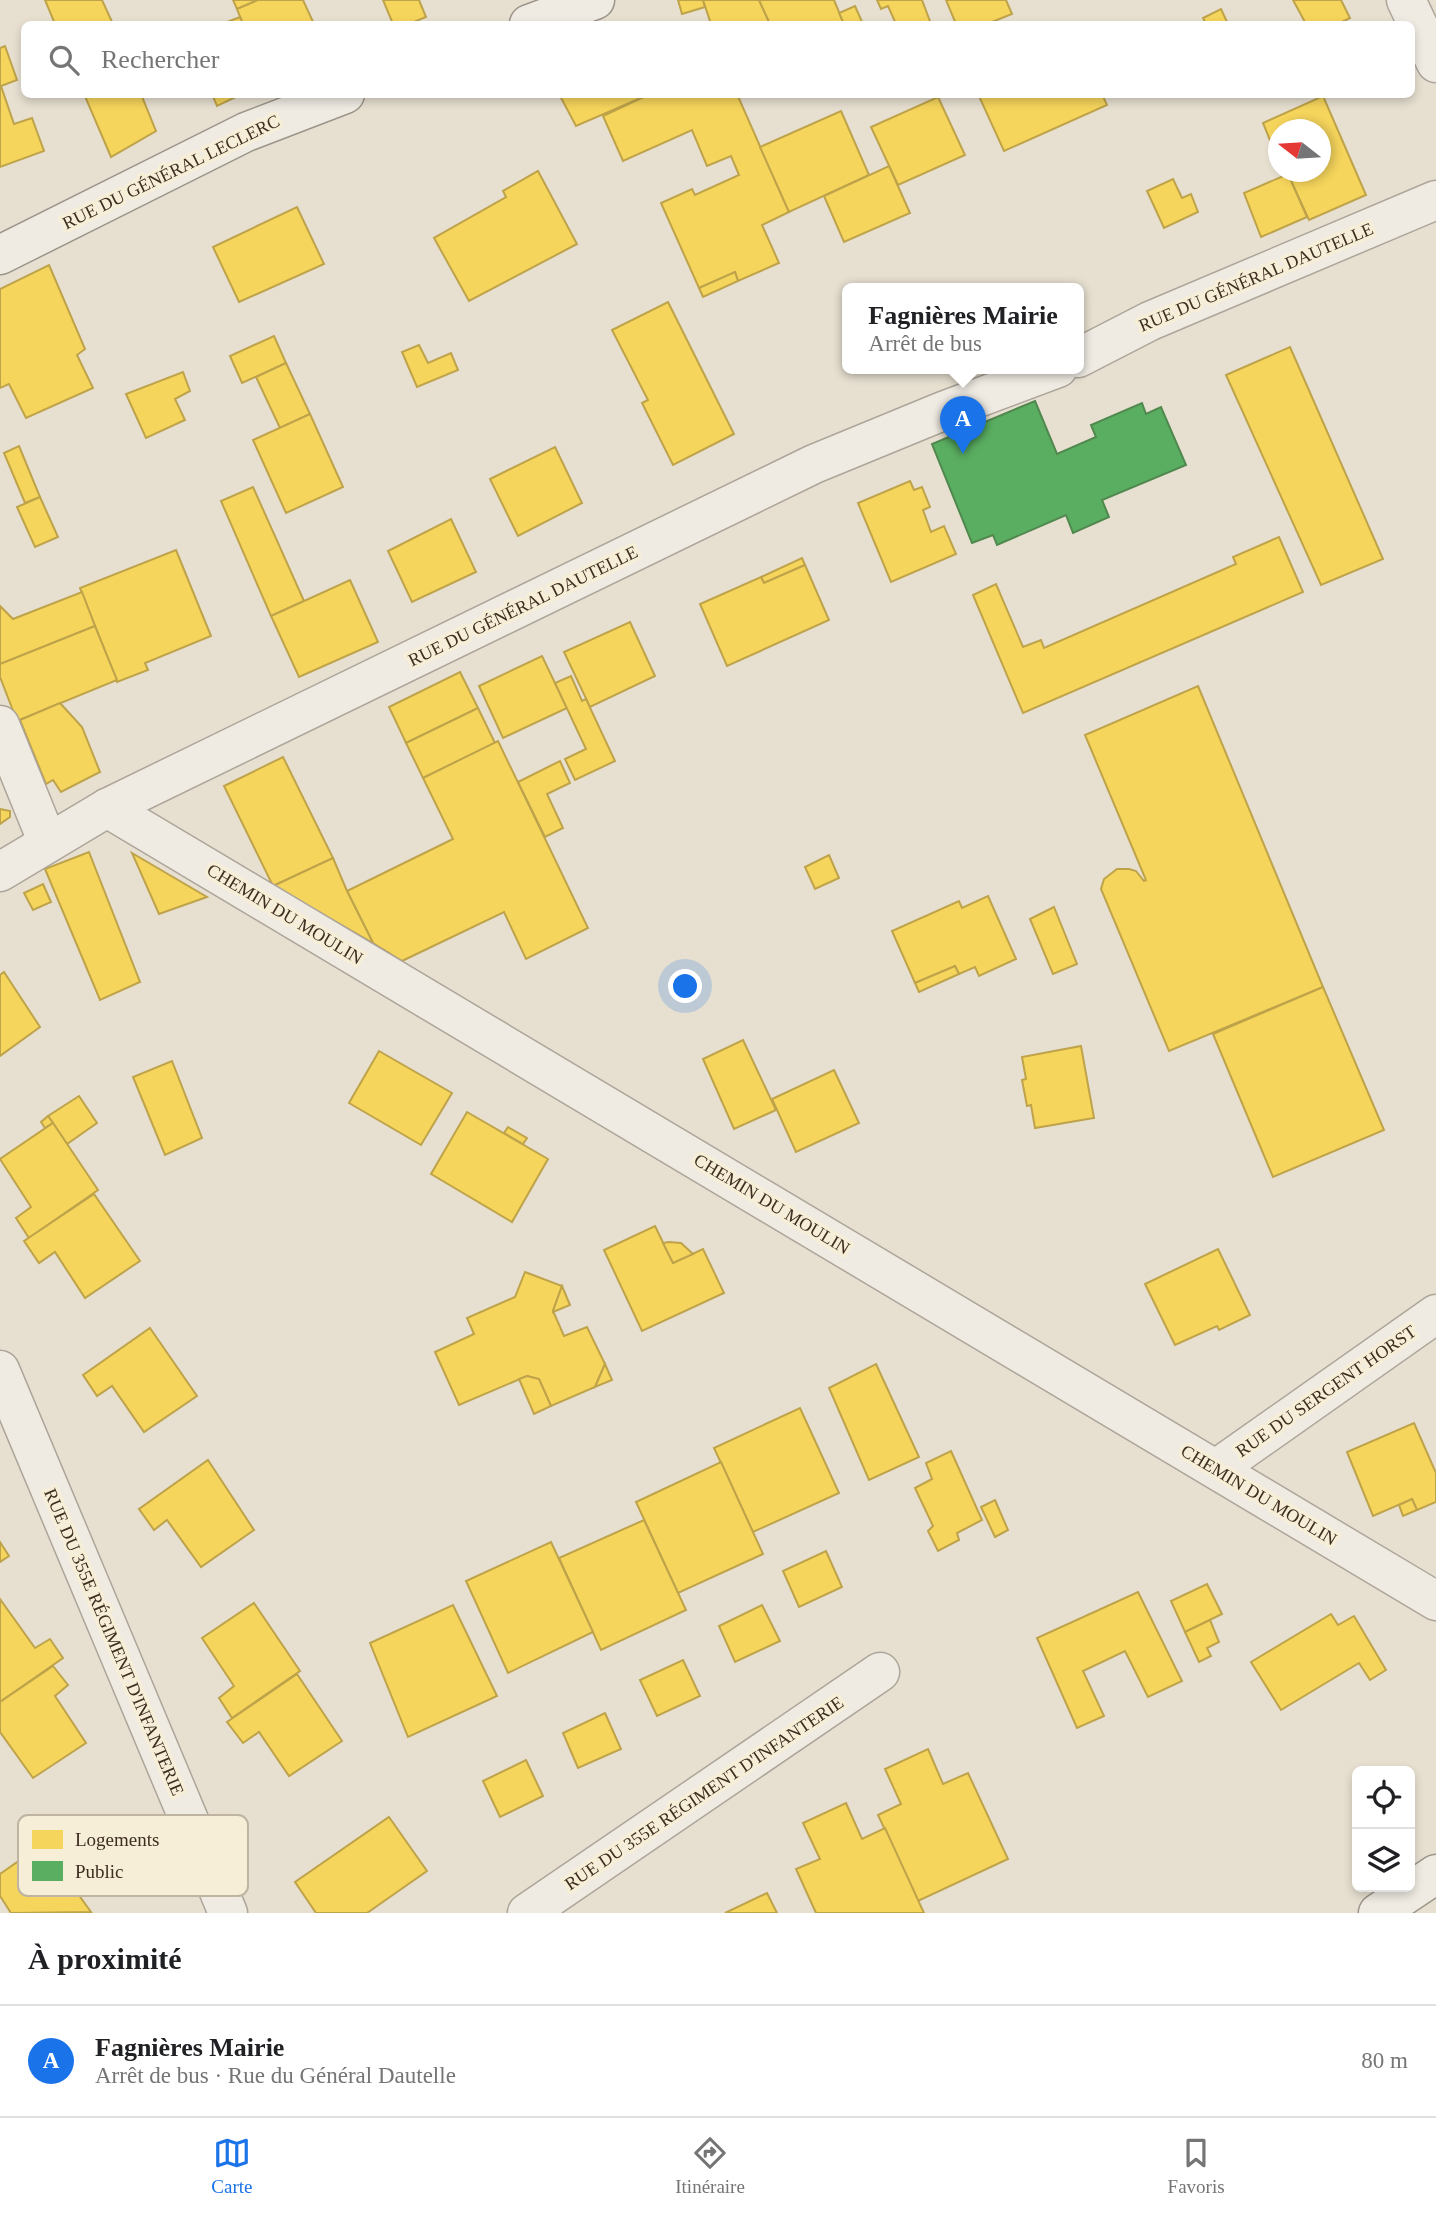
<!DOCTYPE html>
<html lang="fr">
<meta charset="utf-8">
<style>
:root{--surface:#fff;--page:#f2f2f2;--text:#202124;--muted:#757577;--line:#e0e0e0;--accent:#1a73e8}
body{margin:0;font-family:"Times New Roman",serif;background:var(--page);color:var(--text)}
.controls{position:absolute;right:21px;bottom:21px;display:grid;overflow:hidden;border-radius:10px;box-shadow:0 4px 10px #0003}
.controls button{width:63px;height:63px;display:grid;place-items:center;padding:0;border:0;border-bottom:2px solid var(--line);background:var(--surface);color:var(--text);font:35px sans-serif}
.compass{position:absolute;left:1268px;top:119px;width:63px;height:63px;border-radius:50%;background:var(--surface);box-shadow:0 4px 10px #0003;rotate:287deg}
.you{position:absolute;left:686px;top:987px;width:24px;height:24px;margin:-18px;border:5px solid #fff;border-radius:50%;background:#1a73e8;box-shadow:0 0 0 10px #1a73e833}
.badge{display:grid;place-items:center;width:46px;height:46px;border-radius:50%;background:var(--accent);color:#fff;font-size:23px;font-weight:700}
.pin{position:absolute;translate:-50% -58px;filter:drop-shadow(0 2px 4px #0008)}
.pin::after{content:'';position:absolute;top:37px;width:24px;height:21px;background:inherit;clip-path:polygon(0 0,100% 0,50% 100%)}
.popup{position:absolute;left:842px;top:283px;width:242px;height:91px;box-sizing:border-box;display:grid;place-content:center;border-radius:10px;background:var(--surface);filter:drop-shadow(0 2px 5px #0005);font-size:23px;white-space:nowrap;color:var(--muted)}
.popup b{font-size:26px;color:var(--text)}
.popup::after{content:'';position:absolute;left:50%;top:100%;margin-left:-14px;border:14px solid transparent;border-top-color:var(--surface)}
.list{margin:0;padding:0;list-style:none}
h2{display:flex;justify-content:space-between;align-items:center;height:91px;margin:0;padding:0 28px;font-size:30px}
h2 small{font-size:23px;font-weight:400;color:var(--muted)}
.list li{display:grid;grid-template-columns:46px 1fr auto;gap:21px;align-items:center;box-sizing:border-box;height:112px;padding:0 28px;border-top:2px solid var(--line)}
.list b{display:block;font-size:26px;white-space:nowrap}
.list p{margin:0;font-size:23px;white-space:nowrap;color:var(--muted)}
.list em{font-size:23px;font-style:normal;color:var(--muted)}
.icon{flex:none;width:38px;height:38px;fill:none;stroke:currentColor;stroke-width:2;stroke-linecap:round;stroke-linejoin:round}
.map{position:relative;flex:none;width:1436px;height:1913px;overflow:hidden}
.search{position:absolute;background:var(--surface);box-shadow:0 4px 10px #0003;left:21px;right:21px;top:21px;height:77px;display:flex;align-items:center;gap:18px;box-sizing:border-box;padding:0 24px;border-radius:10px;color:var(--muted);font-size:26px}
.sheet{height:203px;background:var(--surface)}
nav{display:flex;justify-content:space-around;align-items:center;box-sizing:border-box;height:98px;border-top:2px solid var(--line);background:var(--surface);font-size:19px;color:var(--muted)}
nav a{display:grid;justify-items:center;gap:4px}
nav .on{color:var(--accent)}
.map>svg:first-child{display:block}
.homes{fill:#f6d55c;stroke:#bea34a;stroke-width:2}
.public{fill:#5aae61;stroke:#51884e;stroke-width:2}
.lines{fill:none;stroke-linecap:round;stroke-linejoin:round}
.street-casing{stroke:#ada599;stroke-width:41}
.secondary-casing{stroke:#9c958a;stroke-width:41}
.street{stroke:#efebe3;stroke-width:38}
.secondary{stroke:#efebe3;stroke-width:38}
.labels{text-anchor:middle;dominant-baseline:central;stroke-width:7;stroke-linejoin:round;paint-order:stroke}
.street-label{font-size:18px;fill:#3d2e20;stroke:#f7eed8}
.key{fill:#f7eed8;stroke:#bfb4a1;stroke-width:2}
.key-label{font-size:19px;fill:#3d2e20}
</style>
<div class="map">
<svg width="1436" height="1913" viewBox="0 0 1436 1913">
<rect width="100%" height="100%" fill="#e7e0d1"/>
<!-- homes -->
<g class="homes">
<polygon points="45,0 102,0 113,24 55,24"/>
<polygon points="233,0 258,0 237,9"/>
<polygon points="258,0 303,0 314,24 243,24 237,9"/>
<polygon points="383,0 419,0 426,17 409,24 393,24"/>
<polygon points="678,0 703,0 705,7 682,14"/>
<polygon points="703,0 759,0 770,24 711,24"/>
<polygon points="759,0 834,0 844,24 770,24"/>
<polygon points="877,0 922,0 931,24 896,24 888,6 881,9"/>
<polygon points="946,0 1006,0 1012,14 987,24 956,24"/>
<polygon points="1293,0 1341,0 1350,18 1338,24 1306,24"/>
<polygon points="855,6 863,24 844,24 839,13"/>
<polygon points="1221,9 1228,24 1206,24 1203,18"/>
<polygon points="240,17 243,24 222,24"/>
<polygon points="5,46 17,80 1,86 14,124 32,118 44,151 0,167 0,48"/>
<polygon points="84,94 141,94 156,131 111,157"/>
<polygon points="212,94 242,94 217,106"/>
<polygon points="559,94 650,94 576,126"/>
<polygon points="650,94 737,94 789,212 762,225 779,263 738,281 735,272 699,288 661,203 692,189 695,195 739,175 731,156 707,166 692,130 623,161 603,116"/>
<polygon points="978,94 1102,94 1107,105 1004,151"/>
<polygon points="1323,96 1366,195 1309,220 1288,174 1285,175 1283,172 1320,172 1320,130 1278,130 1278,160 1263,123"/>
<polygon points="938,97 965,155 898,185 871,127"/>
<polygon points="841,111 869,175 789,212 760,147"/>
<polygon points="889,166 910,213 844,242 824,196"/>
<polygon points="538,171 577,244 469,301 434,238 506,197 503,191"/>
<polygon points="1288,174 1307,217 1261,237 1244,193"/>
<polygon points="1173,179 1182,198 1191,194 1198,212 1164,228 1147,191"/>
<polygon points="297,207 324,264 239,302 213,247"/>
<polygon points="49,265 85,349 77,355 93,388 26,418 9,384 0,388 0,289"/>
<polygon points="735,272 738,281 703,297 699,288"/>
<polygon points="668,302 734,434 673,465 642,403 648,400 612,330"/>
<polygon points="274,336 286,363 242,383 230,356"/>
<polygon points="419,345 428,363 451,353 458,370 417,387 402,352"/>
<polygon points="1290,347 1383,559 1321,585 1226,375"/>
<polygon points="286,363 310,414 280,428 256,377"/>
<polygon points="183,372 190,391 175,399 185,420 146,438 126,394"/>
<polygon points="310,414 343,487 286,513 253,440"/>
<polygon points="19,446 40,497 25,503 4,453"/>
<polygon points="555,447 582,503 518,536 490,479"/>
<polygon points="910,481 914,490 922,487 930,507 923,510 931,532 944,526 956,554 891,582 858,503"/>
<polygon points="253,487 304,601 271,616 221,501"/>
<polygon points="40,497 58,537 35,547 17,507"/>
<polygon points="451,519 476,572 412,602 388,551"/>
<polygon points="1279,537 1303,592 1023,713 973,595 996,584 1023,647 1041,640 1044,648 1236,564 1233,557"/>
<polygon points="176,550 211,636 145,663 148,670 117,682 80,588"/>
<polygon points="802,558 805,565 764,583 761,577"/>
<polygon points="805,565 829,620 727,666 700,604 761,577 764,583"/>
<polygon points="350,580 378,642 299,677 271,616"/>
<polygon points="82,592 95,626 0,664 0,606 13,619"/>
<polygon points="630,622 655,676 590,707 564,652"/>
<polygon points="95,626 117,680 17,721 0,677 0,664"/>
<polygon points="542,656 567,708 503,738 479,686"/>
<polygon points="460,672 478,708 406,743 389,707"/>
<polygon points="571,676 582,701 586,699 615,761 575,780 565,759 586,749 555,683"/>
<polygon points="1198,686 1323,987 1169,1051 1101,889 1104,879 1117,869 1129,869 1136,871 1144,881 1146,880 1085,735"/>
<polygon points="60,703 82,727 100,772 61,792 53,780 46,784 20,720"/>
<polygon points="478,708 495,743 423,778 406,743"/>
<polygon points="498,741 588,928 526,959 504,912 402,961 373,943 347,891 453,839 423,778"/>
<polygon points="283,757 333,858 273,886 224,786"/>
<polygon points="560,761 570,783 547,794 563,828 545,837 518,782"/>
<polygon points="0,809 10,811 10,817 0,824"/>
<polygon points="89,852 140,982 100,1000 45,869"/>
<polygon points="132,853 207,897 159,914"/>
<polygon points="829,855 839,878 815,889 805,867"/>
<polygon points="333,858 347,891 373,943 273,886"/>
<polygon points="43,884 51,902 33,910 24,893"/>
<polygon points="988,896 1016,959 979,976 975,967 959,974 955,966 915,983 892,931 959,901 962,908"/>
<polygon points="1054,907 1077,964 1053,974 1030,919"/>
<polygon points="955,966 959,974 919,992 915,983"/>
<polygon points="4,972 40,1027 0,1056 0,975"/>
<polygon points="1323,987 1384,1130 1273,1177 1213,1034"/>
<polygon points="743,1040 776,1110 734,1129 703,1059"/>
<polygon points="1081,1046 1094,1118 1035,1128 1031,1105 1027,1106 1022,1080 1026,1079 1022,1057"/>
<polygon points="379,1051 452,1093 421,1145 349,1103"/>
<polygon points="172,1061 202,1138 165,1155 133,1077"/>
<polygon points="834,1070 859,1123 796,1152 772,1099"/>
<polygon points="79,1096 97,1123 67,1144 48,1116"/>
<polygon points="467,1112 548,1159 512,1222 431,1174"/>
<polygon points="48,1116 53,1123 45,1128 41,1122"/>
<polygon points="53,1123 98,1190 29,1238 16,1218 31,1207 0,1159"/>
<polygon points="508,1127 527,1138 523,1144 504,1133"/>
<polygon points="94,1194 140,1261 85,1298 55,1252 39,1263 24,1241"/>
<polygon points="655,1226 673,1263 703,1249 724,1293 642,1331 604,1250"/>
<polygon points="669,1242 681,1243 693,1254 673,1263 663,1243"/>
<polygon points="1218,1249 1250,1315 1219,1330 1217,1326 1175,1345 1145,1284"/>
<polygon points="525,1272 562,1286 553,1311 564,1336 587,1327 605,1364 595,1387 551,1406 539,1379 527,1376 459,1405 435,1352 474,1334 467,1318 515,1297"/>
<polygon points="562,1286 570,1305 553,1312 553,1311"/>
<polygon points="150,1328 197,1396 144,1432 112,1386 97,1396 83,1375"/>
<polygon points="605,1364 612,1380 595,1387"/>
<polygon points="876,1364 919,1457 869,1480 829,1388"/>
<polygon points="527,1376 539,1379 551,1406 534,1414 519,1379"/>
<polygon points="800,1408 839,1493 753,1532 714,1448"/>
<polygon points="1414,1423 1436,1473 1436,1502 1417,1510 1412,1499 1373,1516 1347,1452"/>
<polygon points="951,1451 982,1520 957,1533 959,1540 938,1551 928,1531 933,1526 915,1488 932,1479 926,1463"/>
<polygon points="208,1460 254,1530 201,1567 167,1520 154,1530 139,1509"/>
<polygon points="721,1462 763,1554 678,1593 636,1502"/>
<polygon points="1412,1499 1417,1510 1403,1516 1399,1505"/>
<polygon points="995,1500 1008,1530 995,1537 981,1507"/>
<polygon points="644,1520 686,1610 601,1650 559,1558"/>
<polygon points="0,1542 9,1556 0,1562"/>
<polygon points="551,1542 593,1632 508,1673 466,1581"/>
<polygon points="826,1551 842,1587 799,1607 783,1571"/>
<polygon points="1207,1584 1222,1614 1185,1632 1171,1601"/>
<polygon points="1138,1592 1182,1681 1148,1697 1125,1651 1083,1671 1104,1716 1077,1728 1037,1638"/>
<polygon points="0,1599 35,1648 50,1639 63,1658 0,1702"/>
<polygon points="254,1603 300,1671 232,1718 219,1698 234,1686 202,1638"/>
<polygon points="453,1605 497,1696 408,1737 370,1643"/>
<polygon points="762,1605 780,1641 735,1662 719,1626"/>
<polygon points="1331,1614 1338,1625 1354,1616 1386,1670 1370,1680 1359,1663 1281,1710 1251,1662"/>
<polygon points="1210,1620 1219,1642 1207,1648 1211,1656 1199,1662 1185,1632"/>
<polygon points="683,1660 700,1696 657,1716 640,1680"/>
<polygon points="53,1666 68,1685 55,1696 86,1743 33,1778 0,1732 0,1702"/>
<polygon points="297,1674 342,1741 289,1776 259,1732 243,1743 227,1722"/>
<polygon points="605,1713 621,1749 578,1768 563,1733"/>
<polygon points="928,1749 943,1784 968,1773 1008,1859 918,1901 878,1815 901,1804 885,1769"/>
<polygon points="526,1760 543,1796 500,1817 483,1781"/>
<polygon points="846,1803 862,1839 885,1828 924,1913 816,1913 796,1869 820,1859 803,1823"/>
<polygon points="389,1817 427,1871 367,1913 316,1913 295,1882"/>
<polygon points="59,1833 75,1855 58,1866 91,1912 11,1913 0,1896 0,1874"/>
<polygon points="767,1893 777,1913 725,1913"/>
</g>
<!-- public -->
<polygon class="public" points="1035,401 1057,454 1096,437 1091,425 1142,403 1146,414 1161,407 1186,465 1102,500 1109,517 1073,533 1066,515 997,545 993,535 972,543 932,444"/>
<g class="lines">
<defs>
<g id="street">
<polyline points="1406,0 1436,63"/>
<polyline points="1078,358 1150,321 1436,200"/>
<polyline points="0,725 48,843"/>
<polyline points="107,808 1436,1601"/>
<polyline points="0,872 107,808 814,464 943,411 1058,368"/>
<polyline points="0,1370 228,1913"/>
<polyline points="1216,1469 1436,1314"/>
<polyline points="527,1913 880,1672"/>
</g>
<g id="secondary">
<polyline points="529,24 595,0"/>
<polyline points="0,255 246,132 345,94"/>
<polyline points="1378,1913 1436,1874"/>
</g>
</defs>
<!-- street casing -->
<use href="#street" class="street-casing"/>
<!-- secondary casing -->
<use href="#secondary" class="secondary-casing"/>
<!-- street -->
<use href="#street" class="street"/>
<!-- secondary -->
<use href="#secondary" class="secondary"/>
</g>
<g class="labels">
<!-- street labels -->
<g class="street-label">
<text transform="translate(171 172) rotate(-26)">RUE DU GÉNÉRAL LECLERC</text>
<text transform="translate(1256 277) rotate(-23)">RUE DU GÉNÉRAL DAUTELLE</text>
<text transform="translate(523 606) rotate(-26)">RUE DU GÉNÉRAL DAUTELLE</text>
<text transform="translate(285 914) rotate(31)">CHEMIN DU MOULIN</text>
<text transform="translate(772 1204) rotate(31)">CHEMIN DU MOULIN</text>
<text transform="translate(1326 1391) rotate(-35)">RUE DU SERGENT HORST</text>
<text transform="translate(1259 1495) rotate(31)">CHEMIN DU MOULIN</text>
<text transform="translate(114 1642) rotate(67)">RUE DU 355E RÉGIMENT D'INFANTERIE</text>
<text transform="translate(704 1793) rotate(-34)">RUE DU 355E RÉGIMENT D'INFANTERIE</text>
</g>
</g>
<!-- legend -->
<rect x="18" y="1815" width="230" height="81" rx="10" class="key"/>
<rect x="32" y="1830" width="31" height="19" fill="#f6d55c"/>
<rect x="32" y="1861" width="31" height="20" fill="#5aae61"/>
<g class="key-label">
<text x="75" y="1846">Logements</text>
<text x="75" y="1878">Public</text>
</g>
</svg>
<div class="controls">
<button><svg class="icon" aria-label="locate" viewBox="0 0 24 24"><circle cx="12" cy="12" r="6"/><path d="M12 2v4M12 18v4M2 12h4M18 12h4"/></svg></button>
<button><svg class="icon" aria-label="layers" viewBox="0 0 24 24"><path d="M12 4l9 5-9 5-9-5zM3 14l9 5 9-5"/></svg></button>
</div>
<svg class="compass" viewBox="-18 -18 36 36"><path d="M0-13l5 13h-10z" fill="#e53935"/><path d="M0 13l5-13h-10z" fill="#757577"/></svg>
<div class="you"></div>
<div class="pin badge" style="left:963px;top:454px">A</div>
<div class="popup"><b>Fagnières Mairie</b>Arrêt de bus</div>
<div class="search"><svg class="icon" aria-label="search" viewBox="0 0 24 24"><circle cx="10" cy="10" r="6"/><path d="M15 15l6 6"/></svg>Rechercher</div>
</div>
<section class="sheet">
<h2>À proximité<small></small></h2>
<ul class="list">
<li><span class="badge">A</span><div><b>Fagnières Mairie</b><p>Arrêt de bus · Rue du Général Dautelle</p></div><em>80 m</em></li>
</ul>
</section>
<nav>
<a class="on"><svg class="icon" aria-label="map" viewBox="0 0 24 24"><path d="M3 6l6-2 6 2 6-2v14l-6 2-6-2-6 2zM9 4v14M15 6v14"/></svg>Carte</a>
<a><svg class="icon" aria-label="directions" viewBox="0 0 24 24"><path d="M12 3l9 9-9 9-9-9zM9 14v-3h6M13 9l2 2-2 2"/></svg>Itinéraire</a>
<a><svg class="icon" aria-label="saved" viewBox="0 0 24 24"><path d="M7 4h10v16l-5-4-5 4z"/></svg>Favoris</a>
</nav>
